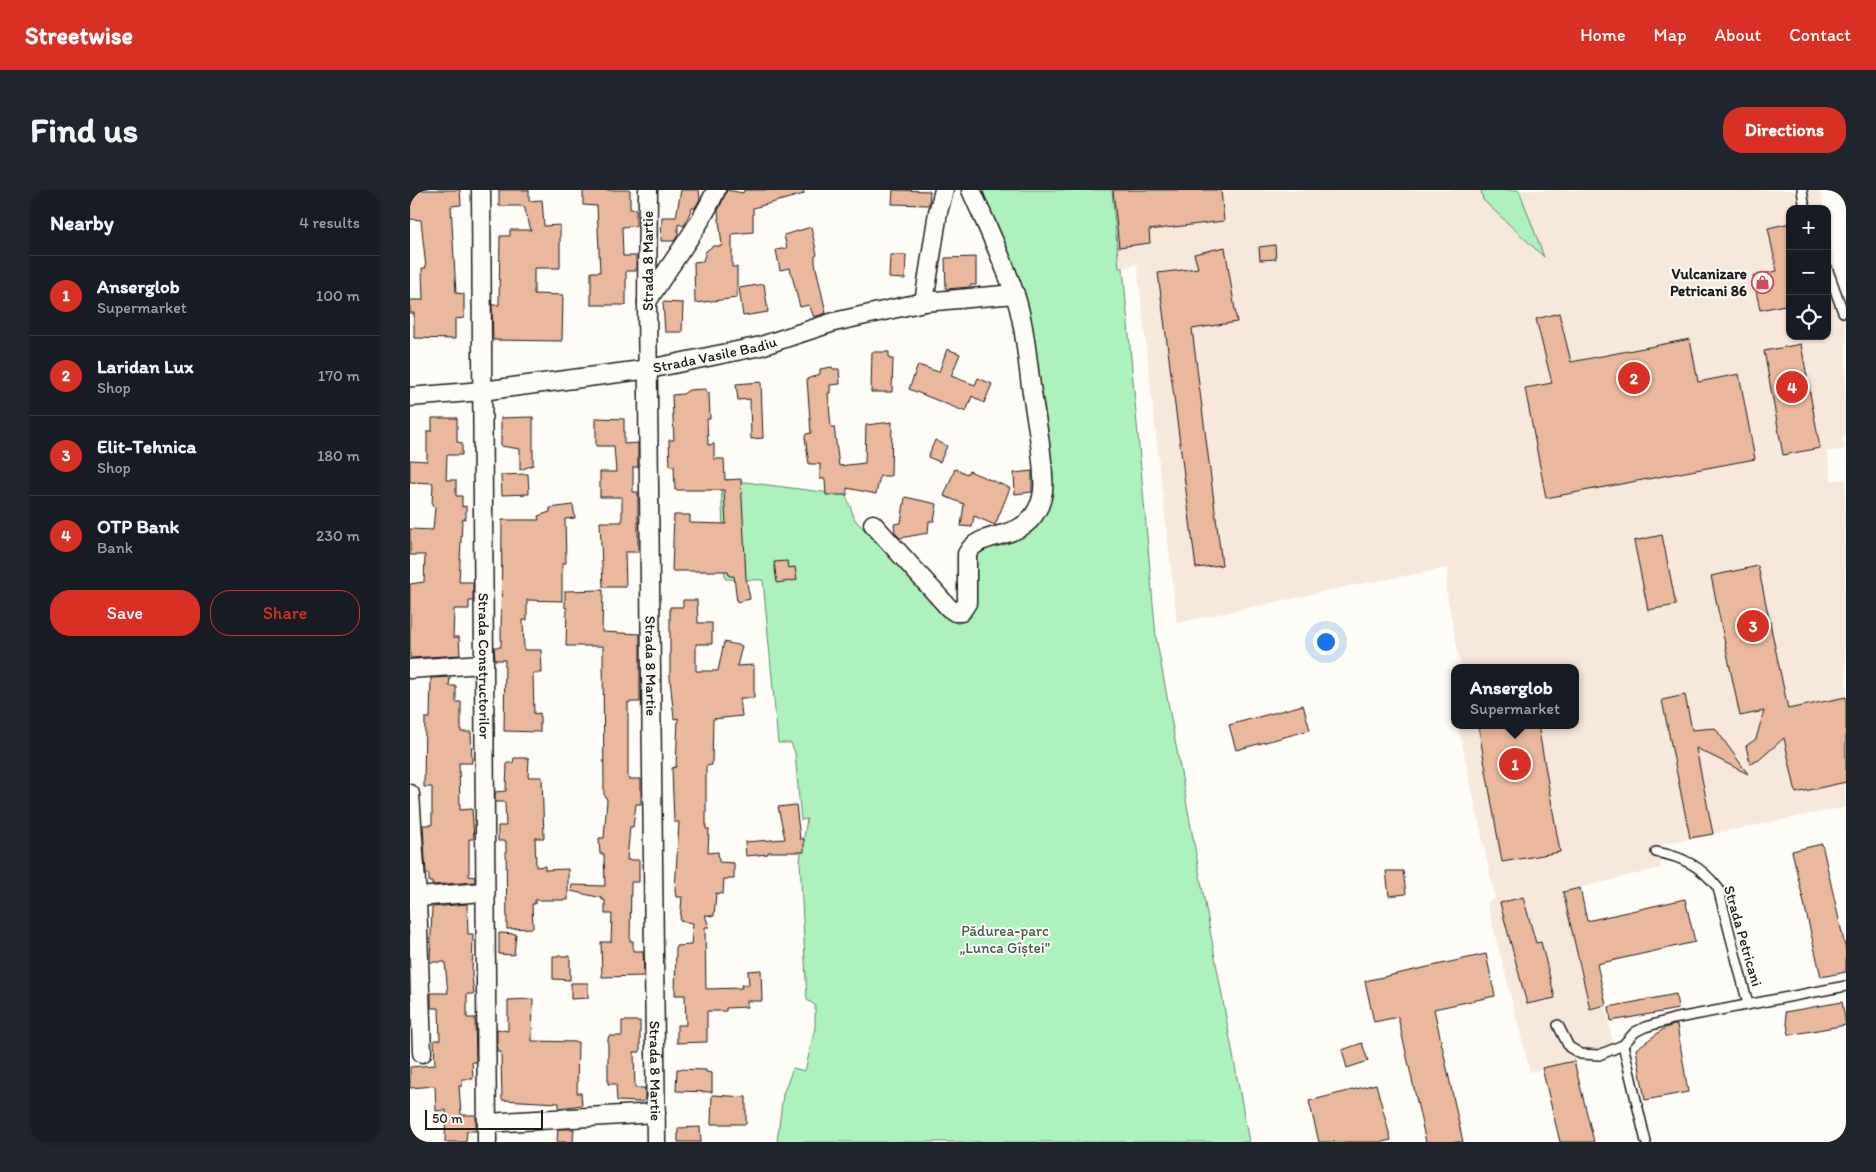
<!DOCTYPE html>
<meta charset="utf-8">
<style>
:root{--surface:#171b24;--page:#20242c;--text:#f1f3f6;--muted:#9ea1a6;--line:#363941;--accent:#d93025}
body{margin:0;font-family:Itim,sans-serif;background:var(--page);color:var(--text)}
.controls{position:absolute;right:15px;top:15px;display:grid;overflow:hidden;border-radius:10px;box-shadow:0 1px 4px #0004}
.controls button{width:45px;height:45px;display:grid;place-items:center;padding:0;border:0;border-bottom:1px solid var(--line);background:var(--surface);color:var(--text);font:25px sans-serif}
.scale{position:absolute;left:15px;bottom:12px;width:118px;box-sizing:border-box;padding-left:5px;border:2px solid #1c1c1c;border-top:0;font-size:14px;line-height:18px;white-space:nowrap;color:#1c1c1c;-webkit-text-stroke:4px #fdfcf7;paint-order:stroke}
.you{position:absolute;left:915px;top:451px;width:18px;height:18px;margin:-12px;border:4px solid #fff;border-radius:50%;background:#1a73e8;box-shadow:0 0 0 8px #1a73e833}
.badge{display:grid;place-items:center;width:32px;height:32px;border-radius:50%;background:var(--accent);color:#fff;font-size:16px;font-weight:700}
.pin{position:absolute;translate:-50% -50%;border:2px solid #fff;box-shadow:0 1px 5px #0006}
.popup{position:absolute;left:1041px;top:474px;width:128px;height:65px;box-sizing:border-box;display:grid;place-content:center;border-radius:10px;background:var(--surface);filter:drop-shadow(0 1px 4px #0005);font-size:16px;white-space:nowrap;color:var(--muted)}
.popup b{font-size:19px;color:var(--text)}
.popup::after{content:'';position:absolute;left:50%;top:100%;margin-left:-10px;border:10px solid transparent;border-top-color:var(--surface)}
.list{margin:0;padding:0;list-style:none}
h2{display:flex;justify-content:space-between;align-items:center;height:65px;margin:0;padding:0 20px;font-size:21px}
h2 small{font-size:16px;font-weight:400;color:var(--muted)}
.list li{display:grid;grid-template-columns:32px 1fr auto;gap:15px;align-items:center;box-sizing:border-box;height:80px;padding:0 20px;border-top:1px solid var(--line)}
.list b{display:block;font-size:19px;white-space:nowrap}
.list p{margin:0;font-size:16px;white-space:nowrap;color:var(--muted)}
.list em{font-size:16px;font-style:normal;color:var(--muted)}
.actions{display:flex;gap:10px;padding:15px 20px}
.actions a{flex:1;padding:11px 0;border:1px solid var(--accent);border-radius:20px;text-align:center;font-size:18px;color:var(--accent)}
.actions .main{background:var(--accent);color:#fff}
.icon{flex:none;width:28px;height:28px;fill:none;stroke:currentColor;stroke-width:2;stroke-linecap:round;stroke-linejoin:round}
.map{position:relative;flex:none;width:1436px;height:952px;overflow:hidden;border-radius:20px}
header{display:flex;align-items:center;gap:30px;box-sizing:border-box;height:70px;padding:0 25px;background:var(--accent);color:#fff}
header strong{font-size:24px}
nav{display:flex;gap:28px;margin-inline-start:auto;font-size:18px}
.intro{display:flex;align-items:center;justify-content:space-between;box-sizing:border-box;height:120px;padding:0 30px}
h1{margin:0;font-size:35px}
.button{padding:12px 22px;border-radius:20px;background:var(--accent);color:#fff;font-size:18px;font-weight:700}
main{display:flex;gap:30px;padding:0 30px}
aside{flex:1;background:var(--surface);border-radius:20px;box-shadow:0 1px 4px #0004}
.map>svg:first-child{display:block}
.built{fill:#f7e8dc}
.green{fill:#adf1bc;stroke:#64866c}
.building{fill:#eab89c;stroke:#1c1c1c}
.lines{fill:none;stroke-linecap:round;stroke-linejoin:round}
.service-casing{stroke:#1c1c1c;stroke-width:12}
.minor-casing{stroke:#1c1c1c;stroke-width:21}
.service{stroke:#fdfcf7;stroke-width:9}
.minor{stroke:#fdfcf7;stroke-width:18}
.labels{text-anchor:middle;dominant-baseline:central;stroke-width:4;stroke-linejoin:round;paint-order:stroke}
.street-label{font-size:15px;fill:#1c1c1c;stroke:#fdfcf7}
.poi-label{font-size:15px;font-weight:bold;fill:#1c1c1c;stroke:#fdfcf7;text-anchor:end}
.park-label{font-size:15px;fill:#485c4c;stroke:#fdfcf7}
</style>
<header>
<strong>Streetwise</strong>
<nav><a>Home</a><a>Map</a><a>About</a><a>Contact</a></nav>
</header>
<div class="intro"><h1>Find us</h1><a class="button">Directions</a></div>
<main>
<aside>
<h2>Nearby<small>4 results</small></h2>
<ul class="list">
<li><span class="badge">1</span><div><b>Anserglob</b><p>Supermarket</p></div><em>100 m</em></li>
<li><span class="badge">2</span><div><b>Laridan Lux</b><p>Shop</p></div><em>170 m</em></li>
<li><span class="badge">3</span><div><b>Elit-Tehnica</b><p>Shop</p></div><em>180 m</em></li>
<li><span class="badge">4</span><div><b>OTP Bank</b><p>Bank</p></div><em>230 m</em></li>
</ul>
<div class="actions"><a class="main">Save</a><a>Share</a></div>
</aside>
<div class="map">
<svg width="1436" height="952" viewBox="0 0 1436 952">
<rect width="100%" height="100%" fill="#fdfcf7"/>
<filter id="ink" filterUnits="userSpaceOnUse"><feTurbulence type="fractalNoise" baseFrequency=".02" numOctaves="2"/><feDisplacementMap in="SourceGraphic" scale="10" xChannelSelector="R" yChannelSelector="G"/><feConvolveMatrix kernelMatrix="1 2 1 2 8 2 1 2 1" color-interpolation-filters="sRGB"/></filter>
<g filter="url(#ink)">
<!-- built -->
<polygon class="built" points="702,0 1410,0 1414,19 1380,19 1380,146 1417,146 1417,34 1436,128 1436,247 1432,248 1435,259 1417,262 1422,291 1436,289 1436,617 1253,654 1250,678 1153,702 1179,819 1196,815 1205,866 1180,868 1120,882 1077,713 1085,708 1048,535 1165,535 1165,478 1051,478 1036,400 1038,378 940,396 767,433 727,74 709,78"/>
<!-- green -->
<g class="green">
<path d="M573,0H702L709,78H713L746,447L839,952H367L373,904L383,878L395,881L405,838V815L397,810L390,670L397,629L391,630L385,563L381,553H368L353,390L315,389L311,289L436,305L445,330L547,434L561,427V366C591,354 616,342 639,319L607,112Z"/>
<polygon points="1071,0 1109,0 1134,67 1073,10"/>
</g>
<!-- building -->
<g class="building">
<polygon points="0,0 50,0 51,15 41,16 46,103 54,104 54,128 45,129 45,149 4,148 4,123 0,123 0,110 13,110 12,78 16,78 11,30 0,29"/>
<polygon points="89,0 119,0 119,11 132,10 134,36 150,35 150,78 124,78 124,104 153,105 152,151 83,150 82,115 89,115 90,46 100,46 100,40 121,40 114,16 89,16"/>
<polygon points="173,0 220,0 220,19 226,19 226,36 212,37 213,66 226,66 226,81 216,81 216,115 181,115 181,82 190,82 187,16 173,15"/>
<polygon points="271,0 289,0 290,9 285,18 282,18 274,36 268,34 268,45 264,51 251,51 252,27 266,27"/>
<polygon points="317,0 333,3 334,0 393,0 394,4 343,18 343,42 322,44 322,77 327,77 327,108 285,113 284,72 293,71 296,61 303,56 312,56 308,21"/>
<polygon points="483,0 520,1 519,15 482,14"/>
<polygon points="703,0 811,0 814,31 739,40 740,53 709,57"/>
<polygon points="1380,33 1380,114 1350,120 1343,86 1367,81 1358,38"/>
<polygon points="401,37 407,65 405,66 405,73 416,123 404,127 399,115 390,117 380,78 370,80 366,60 377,58 374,45"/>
<polygon points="865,55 866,69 850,70 849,57"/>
<polygon points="815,57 827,132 782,139 812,375 786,378 748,83 788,78 784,64"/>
<polygon points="480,65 496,65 495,89 479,88"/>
<polygon points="566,67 566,95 560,95 560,97 536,99 535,68"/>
<polygon points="354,94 358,122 333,126 329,98"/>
<polygon points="253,112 273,113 272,142 255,142"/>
<polygon points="1149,123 1161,172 1280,149 1288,192 1329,184 1345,269 1136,308 1115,198 1142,193 1126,129"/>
<polygon points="1391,154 1410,258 1373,265 1354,161"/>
<polygon points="537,159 550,164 541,186 565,195 568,188 582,194 574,213 562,206 556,222 499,199 508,175 529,182"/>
<polygon points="462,162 479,162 479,169 483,169 482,202 461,202"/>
<polygon points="422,177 423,179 429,179 430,194 420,195 420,203 418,203 421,237 424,237 429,276 455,273 456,235 482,232 481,286 470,286 466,304 437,298 437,305 416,305 415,289 410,289 410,274 399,274 395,247 396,244 401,243 397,189 410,184 410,179"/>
<polygon points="351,192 353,248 341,249 340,209 328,210 326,194"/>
<polygon points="296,199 296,203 299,203 300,229 297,229 298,255 304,254 304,269 314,269 315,290 331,289 336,388 340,409 327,412 324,386 319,386 318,381 262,381 264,325 280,325 280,333 316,334 314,300 265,300 264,276 260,276 259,250 264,250 262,205 273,204 279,200"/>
<polygon points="123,227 123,275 110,280 110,259 91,256 91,228"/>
<polygon points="22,228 47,228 47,252 52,253 52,265 37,265 36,290 46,290 46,306 52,306 52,317 56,316 56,328 52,330 49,392 63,392 63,411 59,411 59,419 44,419 43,447 49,447 50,465 0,468 0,394 14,392 15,365 0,365 0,339 23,340 25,317 22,316 23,293 0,292 0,270 17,271 17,241 22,241"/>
<polygon points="186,228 214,229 214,254 228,253 228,277 223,277 223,302 228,302 228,362 215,362 216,397 193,397 190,332 212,332 212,307 190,307 190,282 206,282 204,256 186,256"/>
<polygon points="525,250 537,256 530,272 518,267"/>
<polygon points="545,279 557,284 559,281 600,298 585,335 564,326 562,337 551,336 554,314 534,306"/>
<polygon points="622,281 622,302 605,304 604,283"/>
<polygon points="118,284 119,304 92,305 91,285"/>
<polygon points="495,307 527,314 524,331 519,331 518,343 490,348 485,343 484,334 491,333"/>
<polygon points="163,315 165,328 155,329 156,373 152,373 152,411 117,410 117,430 113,430 114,460 131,460 132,483 123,483 124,524 130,523 130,542 94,541 95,470 85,470 84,457 91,457 92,330 129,330 128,326 140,322 140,318"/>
<polygon points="1252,345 1266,415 1238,420 1224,351"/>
<polygon points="377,371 378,378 385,377 387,390 367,393 364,372"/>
<polygon points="1348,376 1378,519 1436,507 1436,592 1386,603 1374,548 1349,570 1340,574 1336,556 1346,549 1354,521 1330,526 1301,386"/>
<polygon points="193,400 192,442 230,444 230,512 218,512 218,589 231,589 231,614 226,614 223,637 220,637 217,670 229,670 229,692 221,692 220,751 223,751 223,761 233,761 234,786 192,787 191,752 201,752 202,724 195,724 195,710 192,710 192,708 161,701 162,695 195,696 194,664 190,664 189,648 194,648 197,610 194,604 193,456 156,456 157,418 155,418 155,401"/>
<polygon points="273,410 287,410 288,433 302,433 302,454 286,454 286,481 308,481 314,452 332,456 327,476 344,475 344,508 330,508 332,526 303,529 302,575 296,576 296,639 299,639 298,663 308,662 309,672 324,673 324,689 314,689 313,704 306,703 304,726 295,725 299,737 295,737 296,799 332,798 331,795 339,795 338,781 351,780 352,811 337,811 337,817 316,818 316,821 297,821 297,852 267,853 267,835 276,835 275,805 265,805 266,756 281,755 283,733 270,731 272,707 266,707 265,700 269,632 264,632 262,578 266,577 268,528 264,529 260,488 260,417 273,417"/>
<polygon points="40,487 39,496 46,496 46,512 51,512 51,542 61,542 62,573 49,573 50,620 62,619 64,649 59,649 59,686 65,687 65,692 22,695 22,692 19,692 19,684 16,684 13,635 22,635 22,597 14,597 15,528 20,528 21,488"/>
<polygon points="1275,505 1282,540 1305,538 1338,584 1286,558 1303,644 1280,648 1252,510"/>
<polygon points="893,515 900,540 826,560 819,535"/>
<polygon points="1068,535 1128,535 1150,662 1092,672"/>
<polygon points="104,568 119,568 118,587 132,587 134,648 125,648 126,677 135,676 135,680 158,679 158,710 125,710 125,714 122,714 123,738 97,739 96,651 88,651 88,636 96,636 95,612 85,612 85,602 96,601 97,573 103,573"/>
<polygon points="386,615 390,649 394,649 394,662 358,662 358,664 336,666 335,652 375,649 368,617"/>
<polygon points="1412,654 1436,761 1436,782 1411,787 1382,661"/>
<polygon points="976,681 993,681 996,704 979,706"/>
<polygon points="1170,698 1177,731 1275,709 1285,752 1187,774 1196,815 1180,819 1153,702"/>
<polygon points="1113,707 1126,753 1131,752 1145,808 1117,814 1090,713"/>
<polygon points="57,714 58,744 63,744 62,786 64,804 57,804 57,828 65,828 66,872 62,872 63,889 52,889 52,896 49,896 51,925 66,925 66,941 57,941 56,952 35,952 36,920 26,921 25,896 0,898 0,877 25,875 24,850 30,850 29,818 21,818 21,803 38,803 35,772 20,772 22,717"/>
<polygon points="89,743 106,744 104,765 89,764"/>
<polygon points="1076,764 1085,806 1024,819 1053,952 1016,952 988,827 964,832 955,791"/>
<polygon points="143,766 160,766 160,790 143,789"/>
<polygon points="161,793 178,793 178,808 161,809"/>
<polygon points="1266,804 1268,819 1201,831 1199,817"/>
<polygon points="123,809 122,851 168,852 167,903 171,903 172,915 149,918 149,913 92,910 91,862 87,862 87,839 98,841 98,810"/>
<polygon points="1432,812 1436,835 1379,845 1375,822"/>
<polygon points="212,831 230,831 230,862 224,862 225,898 235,898 235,909 232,912 207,911 206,894 198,894 198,849 199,846 212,846"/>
<polygon points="1264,835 1267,835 1278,902 1235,910 1226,859 1255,838"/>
<polygon points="952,853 958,871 937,878 932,860"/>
<polygon points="1164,871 1184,952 1150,952 1132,878"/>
<polygon points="267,879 296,880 296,882 302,883 302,902 266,901"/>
<polygon points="966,894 981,950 972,952 909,952 899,911"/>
<polygon points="302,905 336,907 336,934 301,934"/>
<polygon points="290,937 291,952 268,952 268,938"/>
<polygon points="148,939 164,939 163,952 147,952"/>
</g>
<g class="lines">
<defs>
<g id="service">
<polyline points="1392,0 1395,19"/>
<polyline points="1417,78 1433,122"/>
<path d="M1246,662C1273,667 1291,676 1308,698L1338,814"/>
<polyline points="1148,835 1159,857 1171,864 1189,865 1213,855 1225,842 1235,837 1263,829 1436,796"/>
<polyline points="1213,855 1236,952"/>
</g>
<g id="minor">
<path id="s1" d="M71,0L77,952"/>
<path id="s2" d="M238,0L237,113L246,952"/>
<path d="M237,112C259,74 288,41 306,0"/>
<polyline points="514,112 528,22 534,0"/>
<path id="s3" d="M0,207L72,201L239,179L351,156L424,132L514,112L605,104"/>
<path d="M463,334L539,418L545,422H551L557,413V364C569,339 610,353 627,320C633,310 634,297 633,286C632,256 625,225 621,196C617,167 614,129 604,102C592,67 576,34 561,0"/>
<polyline points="0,479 72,474"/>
<polyline points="0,604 7,707 12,863"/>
<polyline points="7,707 74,702"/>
<polyline points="77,933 246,923"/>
</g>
</defs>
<!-- service casing -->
<use href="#service" class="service-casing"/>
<!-- minor casing -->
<use href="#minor" class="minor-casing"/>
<!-- service -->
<use href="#service" class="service"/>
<!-- minor -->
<use href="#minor" class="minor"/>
</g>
</g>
<!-- icons -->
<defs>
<symbol id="shop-ring" viewBox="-11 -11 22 22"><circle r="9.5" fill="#fdfcf7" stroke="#d1495b" stroke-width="1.5"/><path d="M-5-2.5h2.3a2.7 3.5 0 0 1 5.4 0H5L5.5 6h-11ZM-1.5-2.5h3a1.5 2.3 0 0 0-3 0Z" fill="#d1495b"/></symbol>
</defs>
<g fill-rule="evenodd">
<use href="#shop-ring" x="1340" y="80" width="25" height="25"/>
</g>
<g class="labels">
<!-- street labels -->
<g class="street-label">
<text transform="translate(238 71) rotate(-90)">Strada 8 Martie</text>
<text stroke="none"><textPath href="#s3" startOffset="308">Strada Vasile Badiu</textPath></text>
<text stroke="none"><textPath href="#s1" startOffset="476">Strada Constructorilor</textPath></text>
<text stroke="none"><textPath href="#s2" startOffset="476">Strada 8 Martie</textPath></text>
<text transform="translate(1333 746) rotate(74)">Strada Petricani</text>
<text stroke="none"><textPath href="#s2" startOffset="881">Strada 8 Martie</textPath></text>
</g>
<!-- poi labels -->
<g class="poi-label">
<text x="1337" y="84">Vulcanizare<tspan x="1337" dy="17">Petricani 86</tspan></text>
</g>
<!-- park labels -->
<g class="park-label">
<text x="595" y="741">Pădurea-parc<tspan x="595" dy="17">„Lunca Gîștei”</tspan></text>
</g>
</g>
</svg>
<div class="controls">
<button>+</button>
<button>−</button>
<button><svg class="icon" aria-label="locate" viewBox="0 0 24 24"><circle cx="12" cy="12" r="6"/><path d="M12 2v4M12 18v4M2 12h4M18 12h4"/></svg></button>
</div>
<div class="scale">50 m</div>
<div class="you"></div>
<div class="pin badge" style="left:1105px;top:574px">1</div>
<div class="popup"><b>Anserglob</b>Supermarket</div>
<div class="pin badge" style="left:1224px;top:188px">2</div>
<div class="pin badge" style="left:1343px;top:436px">3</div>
<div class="pin badge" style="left:1382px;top:197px">4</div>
</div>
</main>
